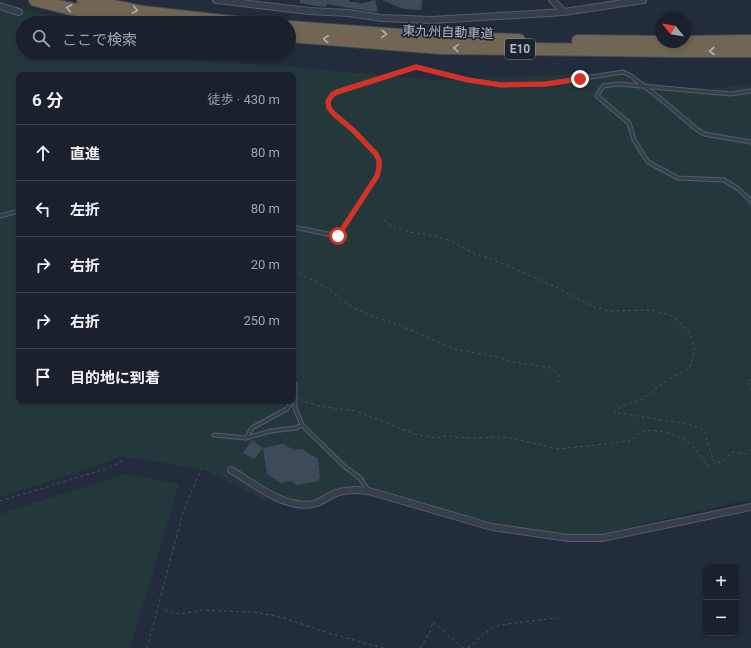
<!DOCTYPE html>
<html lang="ja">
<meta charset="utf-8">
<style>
:root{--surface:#1a212c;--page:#272e38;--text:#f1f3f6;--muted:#9fa3a9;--line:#383e48}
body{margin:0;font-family:Roboto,"Noto Sans JP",sans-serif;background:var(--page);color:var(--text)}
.controls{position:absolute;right:12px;bottom:12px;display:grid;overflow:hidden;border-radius:8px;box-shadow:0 2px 6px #0003}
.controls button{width:36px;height:36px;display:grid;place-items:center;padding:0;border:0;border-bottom:1px solid var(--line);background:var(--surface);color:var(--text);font:20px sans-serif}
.compass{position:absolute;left:655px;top:12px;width:36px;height:36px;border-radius:50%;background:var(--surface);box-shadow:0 2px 6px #0003;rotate:300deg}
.stop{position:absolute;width:12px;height:12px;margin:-9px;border:3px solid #d93025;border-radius:50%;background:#fff}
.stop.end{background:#d93025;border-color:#fff;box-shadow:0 1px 4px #0008}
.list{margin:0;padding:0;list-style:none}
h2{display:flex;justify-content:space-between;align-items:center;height:52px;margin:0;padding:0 16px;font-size:17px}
h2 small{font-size:13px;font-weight:400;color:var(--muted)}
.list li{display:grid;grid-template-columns:26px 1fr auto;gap:12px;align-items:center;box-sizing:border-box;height:56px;padding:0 16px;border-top:1px solid var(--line)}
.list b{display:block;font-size:15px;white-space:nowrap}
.list em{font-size:13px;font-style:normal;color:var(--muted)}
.icon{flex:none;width:22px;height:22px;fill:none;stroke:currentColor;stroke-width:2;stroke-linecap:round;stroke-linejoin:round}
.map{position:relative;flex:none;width:751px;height:648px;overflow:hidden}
.search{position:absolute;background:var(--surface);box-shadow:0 2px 6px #0003;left:16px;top:16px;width:280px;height:44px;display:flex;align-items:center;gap:10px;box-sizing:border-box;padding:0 14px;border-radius:22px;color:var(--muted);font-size:15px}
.panel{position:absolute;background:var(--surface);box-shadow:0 2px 6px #0003;left:16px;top:72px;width:280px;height:332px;border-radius:8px}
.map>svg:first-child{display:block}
.green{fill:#24383b;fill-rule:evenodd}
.building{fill:#3f4a59}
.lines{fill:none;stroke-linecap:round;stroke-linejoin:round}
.lane-casing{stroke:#545c68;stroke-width:5}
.street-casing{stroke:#545c68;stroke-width:8}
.highway-casing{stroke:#414955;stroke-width:14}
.path{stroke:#425558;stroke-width:1;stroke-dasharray:3 3;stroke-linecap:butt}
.lane{stroke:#363e4a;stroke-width:3}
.street{stroke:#363e4a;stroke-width:6}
.highway{stroke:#706653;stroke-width:12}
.oneway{stroke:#aab1ba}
.route{stroke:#d93025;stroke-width:5}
.labels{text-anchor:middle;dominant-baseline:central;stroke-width:3.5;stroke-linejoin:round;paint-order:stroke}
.shield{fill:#1b232f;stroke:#848c99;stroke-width:1}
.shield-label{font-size:12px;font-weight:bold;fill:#b1b9c6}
.street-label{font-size:13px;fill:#b1b9c6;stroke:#1b232f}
</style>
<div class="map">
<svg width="751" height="648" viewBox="0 0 751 648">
<rect width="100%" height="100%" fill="#232c3a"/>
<!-- green -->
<g class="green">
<path d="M0,3L80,23H23V53H185L182,59L292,67L432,80L606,73L694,91L751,84V499L596,535L568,536L490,522L354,494L341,495L309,509L266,501L205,470L123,456L81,471L0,497ZM19,75H293V401H19Z"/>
<polygon points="125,474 179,484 130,648 0,648 0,514"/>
</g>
<!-- building -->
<g class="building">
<polygon points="300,0 349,0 349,2 359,2 359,4 375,0 378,11 373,12 327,4 326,7 316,6 300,3"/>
<polygon points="382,0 422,0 421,10 403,9"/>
<polygon points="252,440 263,448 283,444 294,450 302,449 318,459 320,477 318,481 297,485 291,481 281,483 267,474 263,448 254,459 243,453"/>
</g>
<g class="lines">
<defs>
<g id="lane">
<polyline points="751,91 731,94 618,84 603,86 597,96 629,123 634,140 648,162 678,178 724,180 737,188 750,200 751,202"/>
<polyline points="0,216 19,211"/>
<polyline points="293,227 338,236 377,176 379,168 379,160 376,154 353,130 334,114 329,108 328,101 332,95 337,92 416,67 468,80 502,85 546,84 623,72 631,76 662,100 695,128 704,134 751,142"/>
<polyline points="293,382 295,384 295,408 302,425 344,466 360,478 368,490"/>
<polyline points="214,435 246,438 271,431 296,428 302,425"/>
<polyline points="246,438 252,428 287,409 292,401"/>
</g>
<g id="street">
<polyline points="216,0 309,11 348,13 382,18 432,20 564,12 643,0"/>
<polyline points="552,0 564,12"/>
<polyline points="0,6 19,12"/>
<path d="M231,470C255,484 287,512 317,503C324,500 329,496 336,493C347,489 358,490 369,491L492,527L568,538H602L751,507"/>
</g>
<g id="highway">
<polyline points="35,0 67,8 149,23"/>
<polyline points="83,0 143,12 241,23"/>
<polyline points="289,27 442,38 519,40"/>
<polyline points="289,36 442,48 676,51 751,51"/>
<polyline points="578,41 661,42"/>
<polyline points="685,42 751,41"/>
</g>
</defs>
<!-- lane casing -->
<use href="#lane" class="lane-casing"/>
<!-- street casing -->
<use href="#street" class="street-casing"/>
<!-- highway casing -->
<use href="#highway" class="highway-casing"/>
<!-- path -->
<g class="path">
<polyline points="384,220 391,226 409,232 431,235 451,241 475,254 491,259 548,283 594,307 610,311 651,310 670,315 683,325 691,336 695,351 689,369 670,378 641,400 622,406 614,412 655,419 683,423 704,429 714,462 722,462 733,452 745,454 751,450"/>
<polyline points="293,271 309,278 324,286 353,308 375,317 401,326 433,340 458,350 498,357 512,362 548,367 555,371 559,376 558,383"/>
<polyline points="751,380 747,381 751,390"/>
<path d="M300,399L303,401L319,406L355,411L418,435L434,438L448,436L465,438L507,437L558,449L631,441C633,438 636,435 640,433C653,426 679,435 690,444C698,450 703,460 709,468"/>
<polyline points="0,501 89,474 108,468 124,460"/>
<polyline points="165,610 173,613 181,614 201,610 253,612 270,615 284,618 328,633 383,648"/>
<polyline points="147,648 183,512 201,469"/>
<polyline points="420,648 430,632 433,622 463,648"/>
<polyline points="468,648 486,632 497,626 507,624 557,618"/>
</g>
<!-- lane -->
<use href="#lane" class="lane"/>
<!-- street -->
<use href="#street" class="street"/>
<!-- highway -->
<use href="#highway" class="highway"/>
</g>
<!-- one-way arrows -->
<defs><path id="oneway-chevron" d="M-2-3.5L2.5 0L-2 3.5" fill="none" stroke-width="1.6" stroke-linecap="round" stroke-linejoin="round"/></defs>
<g class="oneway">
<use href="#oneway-chevron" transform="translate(69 8) rotate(-168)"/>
<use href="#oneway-chevron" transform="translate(135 10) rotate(11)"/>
<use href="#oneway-chevron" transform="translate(384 34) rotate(4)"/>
<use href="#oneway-chevron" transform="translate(326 39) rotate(-176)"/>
<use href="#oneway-chevron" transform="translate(456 48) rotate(-179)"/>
<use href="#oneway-chevron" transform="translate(712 51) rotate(180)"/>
</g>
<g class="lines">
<!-- route -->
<polyline class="route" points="338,236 377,176 379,168 379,160 376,154 353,130 334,114 329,108 328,101 332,95 337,92 416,67 468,80 502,85 546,84 580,79"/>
</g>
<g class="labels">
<!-- shield labels -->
<rect class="shield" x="505" y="39" width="30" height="20" rx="3"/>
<g class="shield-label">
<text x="520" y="49">E10</text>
</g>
<!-- street labels -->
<g class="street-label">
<text transform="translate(448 32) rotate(2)">東九州自動車道</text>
</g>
</g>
</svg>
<div class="controls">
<button>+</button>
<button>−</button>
</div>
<svg class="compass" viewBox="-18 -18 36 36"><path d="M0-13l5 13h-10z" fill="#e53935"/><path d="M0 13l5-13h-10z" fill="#9fa3a9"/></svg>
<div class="stop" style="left:338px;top:236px"></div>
<div class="stop end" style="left:580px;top:79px"></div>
<div class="search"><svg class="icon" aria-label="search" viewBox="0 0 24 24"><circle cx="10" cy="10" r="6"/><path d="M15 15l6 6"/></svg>ここで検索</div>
<section class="panel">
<h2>6 分<small>徒歩 · 430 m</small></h2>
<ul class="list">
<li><svg class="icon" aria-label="ahead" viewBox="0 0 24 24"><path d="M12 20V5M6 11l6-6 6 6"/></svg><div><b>直進</b></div><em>80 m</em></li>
<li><svg class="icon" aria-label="left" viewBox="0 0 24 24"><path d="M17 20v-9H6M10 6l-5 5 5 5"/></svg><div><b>左折</b></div><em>80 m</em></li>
<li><svg class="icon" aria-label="right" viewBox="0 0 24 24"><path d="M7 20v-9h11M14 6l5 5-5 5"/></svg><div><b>右折</b></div><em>20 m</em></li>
<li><svg class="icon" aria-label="right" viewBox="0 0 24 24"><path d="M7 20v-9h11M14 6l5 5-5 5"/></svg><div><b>右折</b></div><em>250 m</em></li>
<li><svg class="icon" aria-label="arrive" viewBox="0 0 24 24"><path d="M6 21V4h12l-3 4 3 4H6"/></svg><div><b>目的地に到着</b></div></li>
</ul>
</section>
</div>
